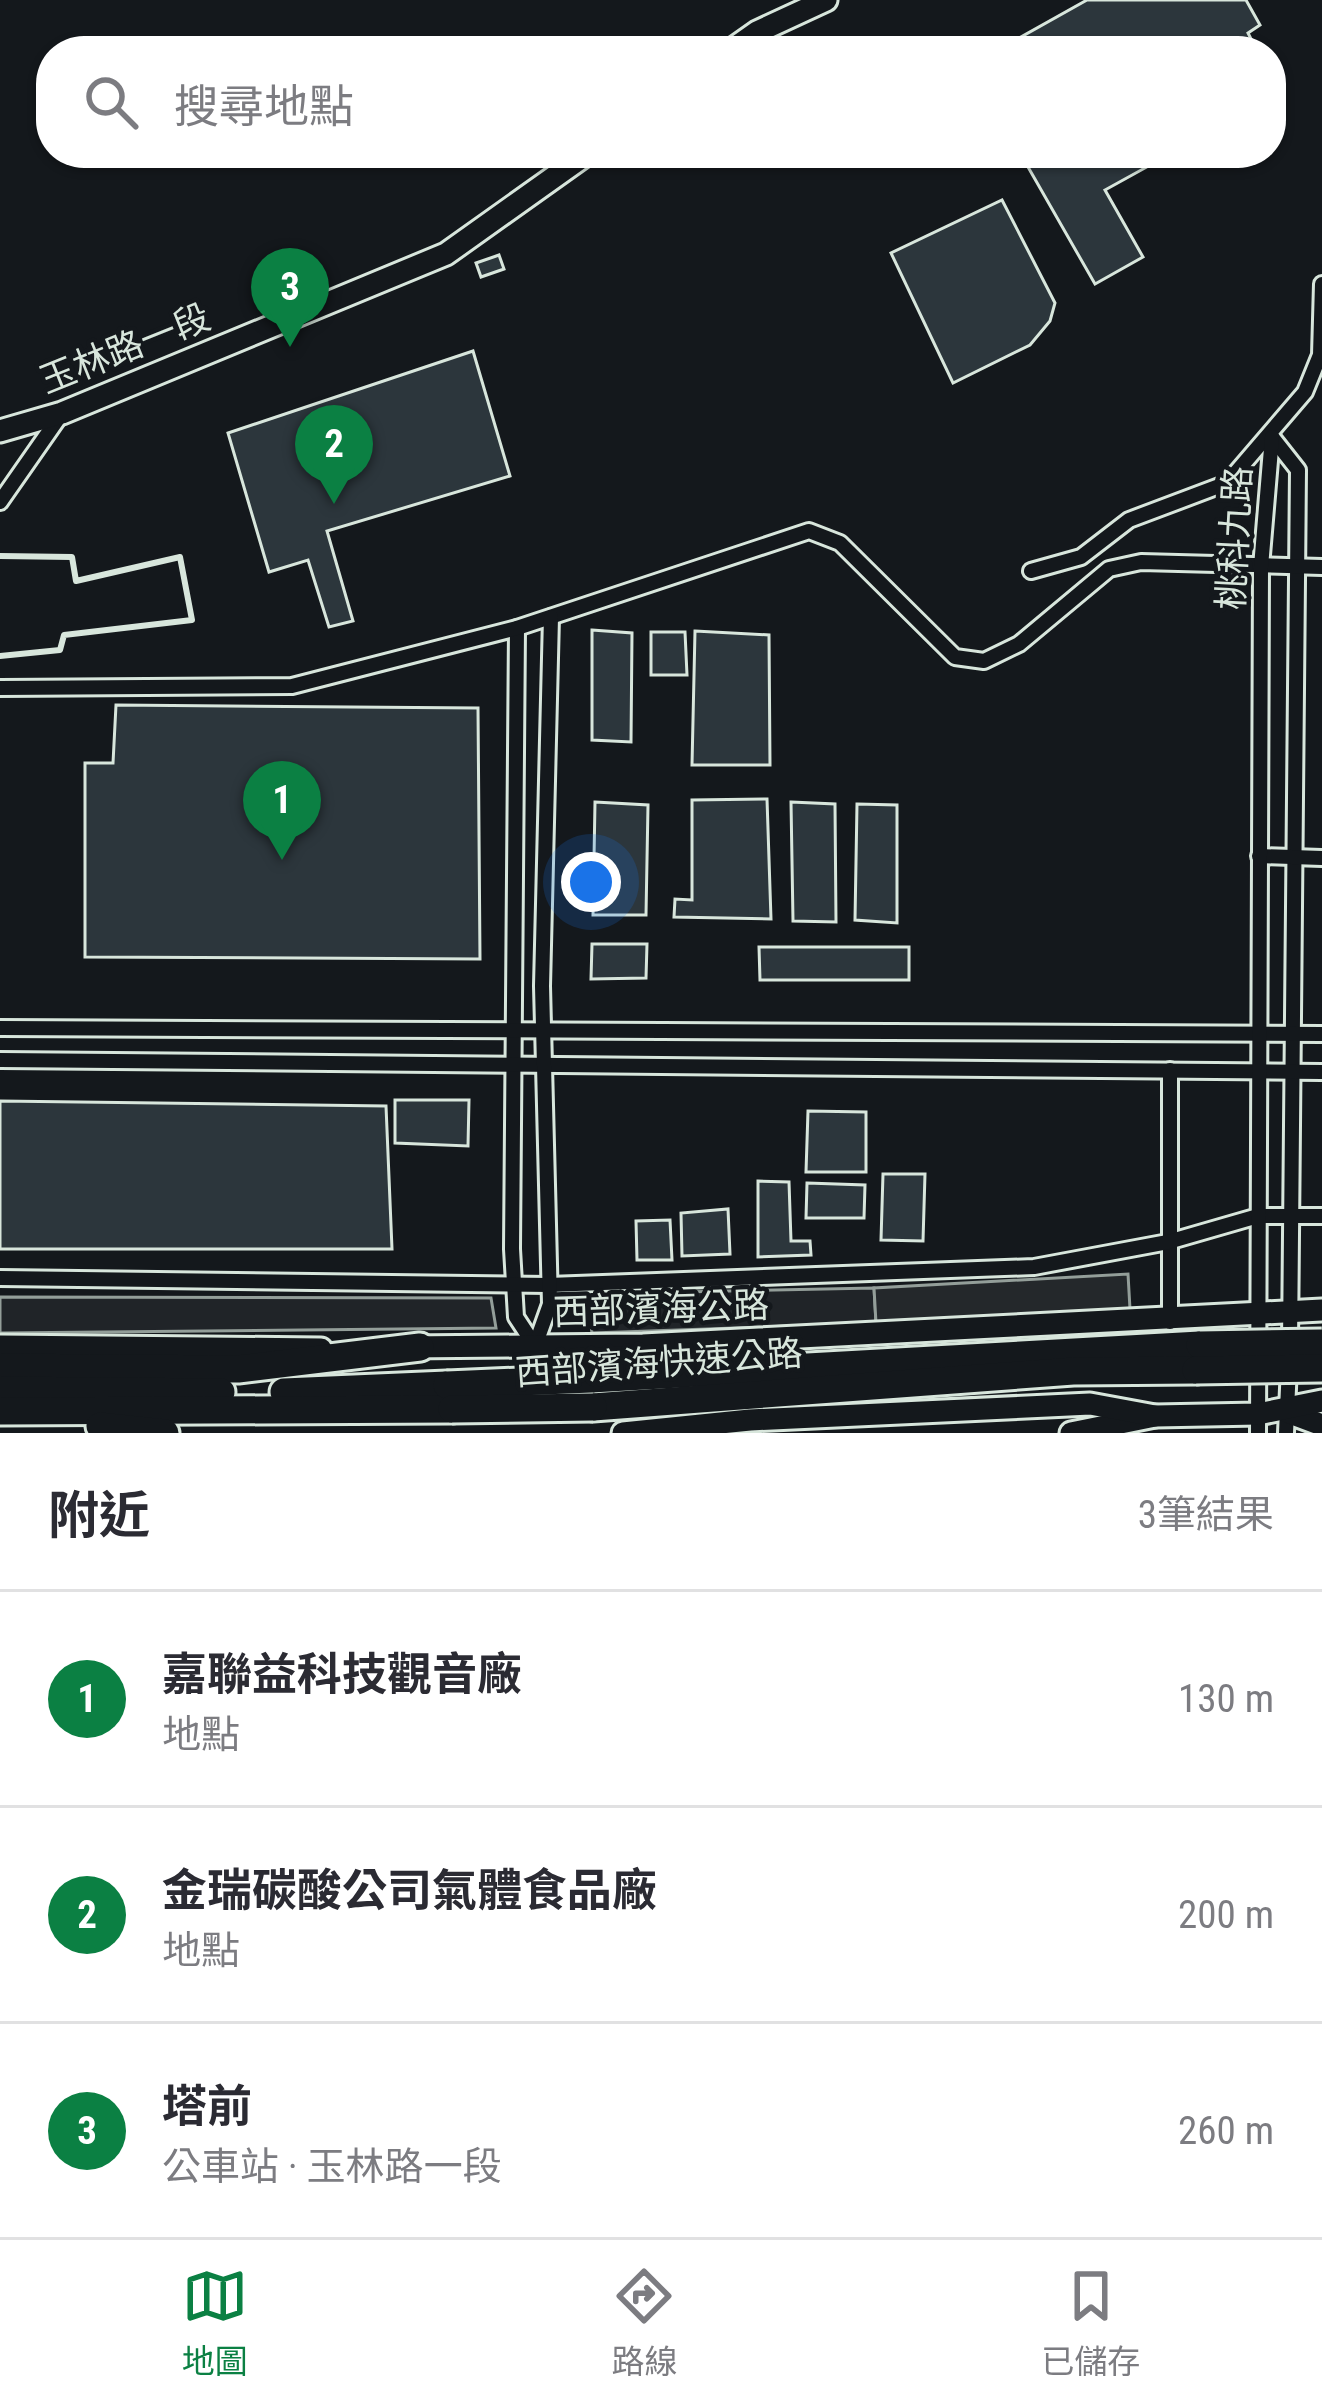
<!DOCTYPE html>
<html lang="zh-TW">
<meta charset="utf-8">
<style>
:root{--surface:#fff;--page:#f7f7f7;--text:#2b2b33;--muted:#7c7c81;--line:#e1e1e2;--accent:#0b8043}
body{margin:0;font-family:"Roboto Condensed","Noto Sans TC",sans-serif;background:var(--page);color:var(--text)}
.you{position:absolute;left:591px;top:882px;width:42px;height:42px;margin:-30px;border:9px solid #fff;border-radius:50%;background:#1a73e8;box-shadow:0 0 0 18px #1a73e833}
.badge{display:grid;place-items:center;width:78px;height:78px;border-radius:50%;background:var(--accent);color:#fff;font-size:39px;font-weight:700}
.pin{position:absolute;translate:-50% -99px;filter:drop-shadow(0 3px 6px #0008)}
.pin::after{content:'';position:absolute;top:63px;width:42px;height:36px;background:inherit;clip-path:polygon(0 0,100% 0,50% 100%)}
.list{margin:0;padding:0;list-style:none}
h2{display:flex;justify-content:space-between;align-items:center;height:156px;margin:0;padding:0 48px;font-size:51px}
h2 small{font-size:39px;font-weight:400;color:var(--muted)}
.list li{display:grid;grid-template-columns:78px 1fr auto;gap:36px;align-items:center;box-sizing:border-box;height:216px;padding:0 48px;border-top:3px solid var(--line)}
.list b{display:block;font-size:45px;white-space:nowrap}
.list p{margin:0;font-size:39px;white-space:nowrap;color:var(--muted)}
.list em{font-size:39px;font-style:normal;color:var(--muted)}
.icon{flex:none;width:66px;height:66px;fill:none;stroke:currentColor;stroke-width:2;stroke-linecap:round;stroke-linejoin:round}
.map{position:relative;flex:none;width:1322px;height:1433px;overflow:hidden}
.search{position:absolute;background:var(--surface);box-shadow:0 3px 9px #0004;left:36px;right:36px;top:36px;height:132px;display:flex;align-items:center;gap:30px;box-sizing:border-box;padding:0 42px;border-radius:48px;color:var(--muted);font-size:45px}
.sheet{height:804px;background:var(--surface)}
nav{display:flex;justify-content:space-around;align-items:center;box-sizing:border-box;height:168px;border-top:3px solid var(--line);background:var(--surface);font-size:33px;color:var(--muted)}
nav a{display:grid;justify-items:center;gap:6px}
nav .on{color:var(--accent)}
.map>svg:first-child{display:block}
.green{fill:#202428;stroke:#939e99;stroke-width:3}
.parking{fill:#24282b;stroke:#939e99;stroke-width:3}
.building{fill:#2c363c;stroke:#d8e6dc;stroke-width:3}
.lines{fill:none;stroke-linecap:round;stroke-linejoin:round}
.street-casing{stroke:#d8e6dc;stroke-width:20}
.secondary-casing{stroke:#d8e6dc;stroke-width:27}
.primary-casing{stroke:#d8e6dc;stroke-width:27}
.highway-casing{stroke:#d8e6dc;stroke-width:33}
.street{stroke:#14181c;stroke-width:14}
.secondary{stroke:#14181c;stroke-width:21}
.primary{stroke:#14181c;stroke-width:21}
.highway{stroke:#14181c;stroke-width:27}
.highway-bridge-casing{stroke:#d8e6dc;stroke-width:33;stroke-linecap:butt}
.highway-bridge{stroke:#14181c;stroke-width:27}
.wall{stroke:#d8e6dc;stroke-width:6}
.labels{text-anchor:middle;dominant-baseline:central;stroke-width:9;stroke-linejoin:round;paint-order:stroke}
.street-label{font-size:36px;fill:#d8e6dc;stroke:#14181c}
</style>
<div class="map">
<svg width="1322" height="1433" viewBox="0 0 1322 1433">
<rect width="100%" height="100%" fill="#14181c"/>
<!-- green -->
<g class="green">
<polygon points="874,1288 876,1323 592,1333 587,1294"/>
<polygon points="0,1297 491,1298 496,1328 0,1333"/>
</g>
<!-- parking -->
<polygon class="parking" points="1128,1274 1130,1309 876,1323 874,1288"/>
<!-- building -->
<g class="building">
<polygon points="1087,0 1246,0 1260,25 1248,33 1255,47 1248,51 996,51"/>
<polygon points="1020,153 1172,153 1105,190 1143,257 1095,284"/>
<polygon points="1002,200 1055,303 1050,321 1030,345 953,383 891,253"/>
<polygon points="499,255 504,269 481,277 476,263"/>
<polygon points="473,351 510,476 327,531 353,621 329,627 308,560 269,572 228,433"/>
<polygon points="592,630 632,633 631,742 592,740"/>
<polygon points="695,631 769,635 770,765 692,765"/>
<polygon points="651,632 685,632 687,675 651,675"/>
<polygon points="116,705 478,708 480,959 85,957 85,763 113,763"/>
<polygon points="767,799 771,919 674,917 675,899 692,900 692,800"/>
<polygon points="595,802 648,805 646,915 593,915"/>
<polygon points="791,802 835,804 836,922 793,921"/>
<polygon points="857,804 897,805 897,923 855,920"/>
<polygon points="592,944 647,944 646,978 591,979"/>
<polygon points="759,947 909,947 909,980 760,980"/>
<polygon points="395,1100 469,1100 468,1146 395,1143"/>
<polygon points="0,1101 386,1106 392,1249 0,1249"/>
<polygon points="808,1111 866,1112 866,1172 806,1172"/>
<polygon points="883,1174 925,1174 923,1241 881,1240"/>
<polygon points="758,1181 789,1182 791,1241 810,1241 811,1255 758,1257"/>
<polygon points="807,1183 865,1185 864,1218 806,1218"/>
<polygon points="728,1209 730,1254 682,1256 681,1213"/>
<polygon points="670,1220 672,1260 637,1260 636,1221"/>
</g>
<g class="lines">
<defs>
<g id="street">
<polyline points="1272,437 1298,470 1290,1344"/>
<polyline points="0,502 62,413"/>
<polyline points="1031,571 1081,557 1129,520 1227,483 1305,392 1320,355 1322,284"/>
<polyline points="517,628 512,1249 516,1317 535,1346"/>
<polyline points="0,688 292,686 517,628 809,531 840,543 955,657 984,661 1019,644 1109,569 1141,562 1322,567"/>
<polyline points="1259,856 1322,858"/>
<polyline points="0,1028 1322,1034"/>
<polyline points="0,1060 1322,1072"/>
<polyline points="1170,1070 1170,1322"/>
<polyline points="0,1278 549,1285 1034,1267 1168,1242 1258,1216 1322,1216"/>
<polyline points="536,1386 535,1346 550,1304 542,986 551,617"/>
<polyline points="1258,1433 1261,567 1272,437"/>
<polyline points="1286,1433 1289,1366"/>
</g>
<g id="secondary">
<polyline points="730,51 757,32 826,0"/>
<polyline points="0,431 62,413 446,254 588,153"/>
<polyline points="1287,1412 1322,1425"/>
<polyline points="1071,1433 1155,1416"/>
</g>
<g id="primary">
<polyline points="0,1346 321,1349"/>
<polyline points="406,1347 643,1345 1322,1310"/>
<polyline points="623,1433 750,1420 1090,1404 1155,1416 1258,1414 1322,1401"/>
</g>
<g id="highway">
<polyline points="0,1367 238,1369 420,1347"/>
<polyline points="591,1379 1200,1345"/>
<polyline points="0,1390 221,1392"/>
<polyline points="284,1392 447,1385"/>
<polyline points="593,1407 1073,1371 1196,1370"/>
<polyline points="0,1411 452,1409"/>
<polyline points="100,1426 165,1433"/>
</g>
</defs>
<!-- street casing -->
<use href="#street" class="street-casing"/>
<!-- secondary casing -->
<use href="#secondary" class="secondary-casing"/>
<!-- primary casing -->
<use href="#primary" class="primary-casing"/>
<!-- highway casing -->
<use href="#highway" class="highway-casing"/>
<!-- street -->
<use href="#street" class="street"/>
<!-- secondary -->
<use href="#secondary" class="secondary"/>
<!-- primary -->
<use href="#primary" class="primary"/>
<!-- highway -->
<use href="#highway" class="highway"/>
<defs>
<g id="highway-bridge">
<polyline points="1200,1345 1322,1343"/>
<polyline points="1196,1370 1322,1368"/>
<polyline points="447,1385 591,1379"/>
<polyline points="452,1409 593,1407"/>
</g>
</defs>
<!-- highway-bridge casing -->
<use href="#highway-bridge" class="highway-bridge-casing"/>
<!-- highway-bridge -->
<use href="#highway-bridge" class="highway-bridge"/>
<!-- wall -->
<polyline class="wall" points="0,556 72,557 76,581 180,557 192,620 64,635 60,650 0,656"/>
</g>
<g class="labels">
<!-- street labels -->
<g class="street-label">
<text transform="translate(125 349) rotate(-22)">玉林路一段</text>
<text transform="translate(1235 538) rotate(-87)">桃科九路</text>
<text transform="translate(661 1309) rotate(-2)">西部濱海公路</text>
<text transform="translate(659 1363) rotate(-4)">西部濱海快速公路</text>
</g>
</g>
</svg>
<div class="you"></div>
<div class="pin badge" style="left:282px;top:860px">1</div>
<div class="pin badge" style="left:334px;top:504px">2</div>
<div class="pin badge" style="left:290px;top:347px">3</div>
<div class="search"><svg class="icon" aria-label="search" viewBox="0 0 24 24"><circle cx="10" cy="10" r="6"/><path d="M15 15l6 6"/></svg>搜尋地點</div>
</div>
<section class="sheet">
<h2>附近<small>3筆結果</small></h2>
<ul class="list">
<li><span class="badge">1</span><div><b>嘉聯益科技觀音廠</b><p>地點</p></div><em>130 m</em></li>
<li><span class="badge">2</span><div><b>金瑞碳酸公司氣體食品廠</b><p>地點</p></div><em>200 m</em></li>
<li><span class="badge">3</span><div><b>塔前</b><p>公車站 · 玉林路一段</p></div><em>260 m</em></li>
</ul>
</section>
<nav>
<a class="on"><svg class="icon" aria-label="map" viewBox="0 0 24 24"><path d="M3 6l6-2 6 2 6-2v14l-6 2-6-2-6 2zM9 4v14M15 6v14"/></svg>地圖</a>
<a><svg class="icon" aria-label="directions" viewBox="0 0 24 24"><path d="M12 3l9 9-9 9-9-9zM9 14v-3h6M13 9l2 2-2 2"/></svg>路線</a>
<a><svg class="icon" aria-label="saved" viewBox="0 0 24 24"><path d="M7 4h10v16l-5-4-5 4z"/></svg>已儲存</a>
</nav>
